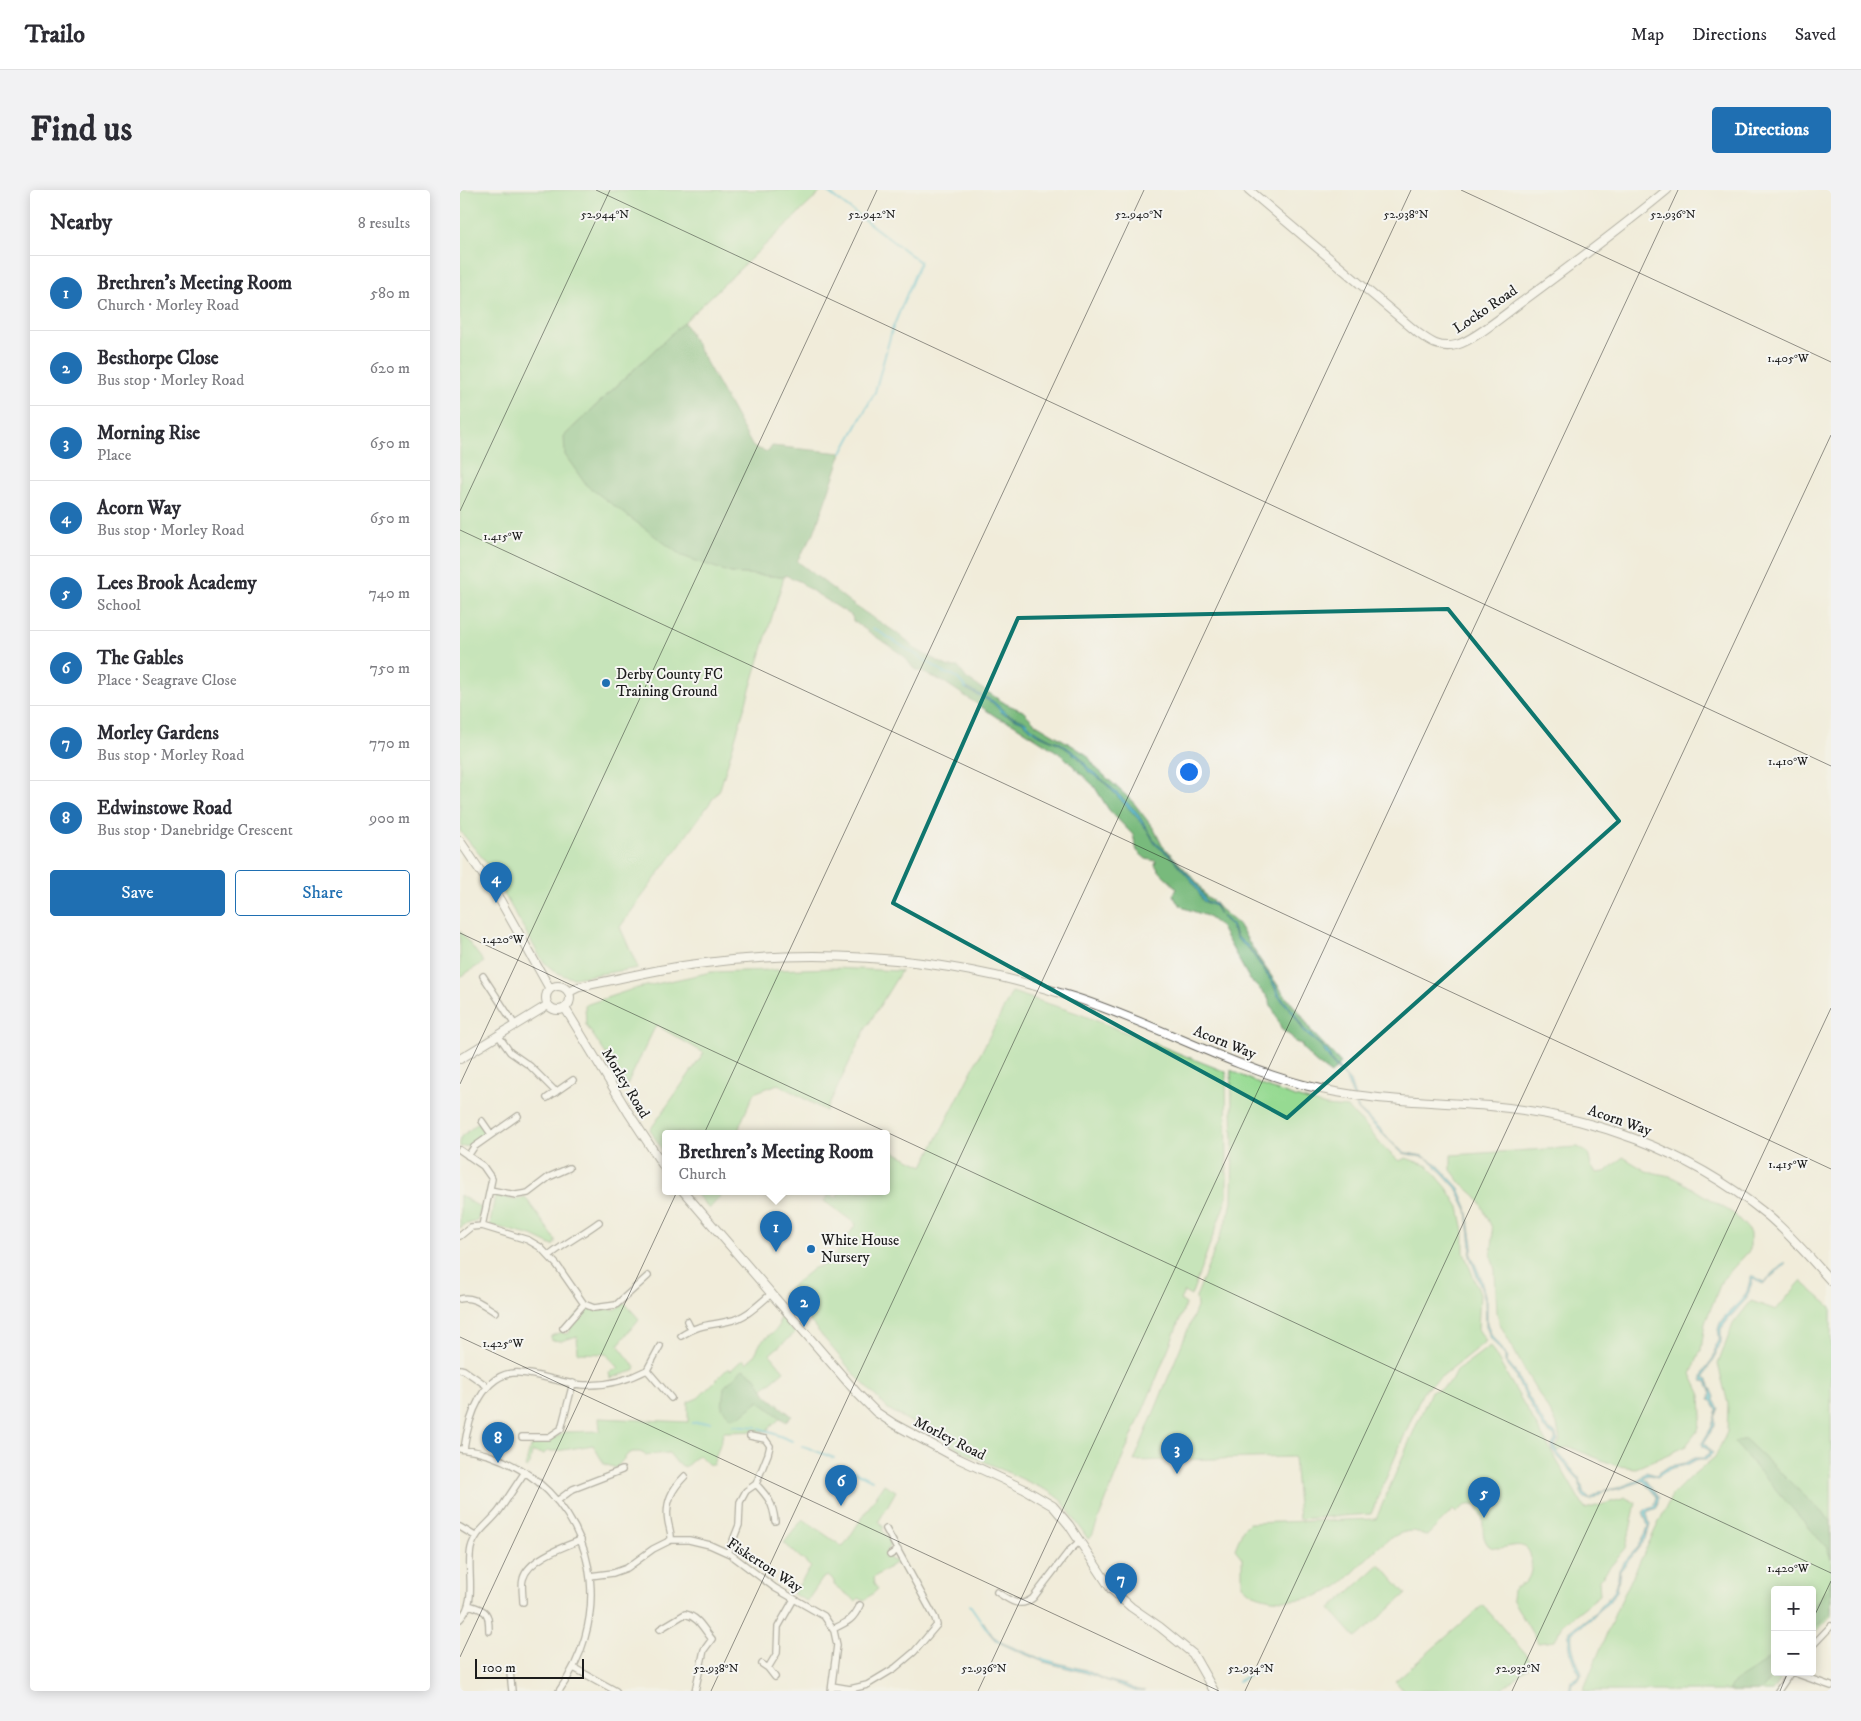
<!DOCTYPE html>
<meta charset="utf-8">
<style>
:root{--surface:#fff;--page:#f2f2f3;--text:#2b2b33;--muted:#7c7c81;--line:#e1e1e2;--accent:#1f6fb2}
body{margin:0;font-family:"IM FELL DW Pica",serif;background:var(--page);color:var(--text)}
.controls{position:absolute;right:15px;bottom:15px;display:grid;overflow:hidden;border-radius:5px;box-shadow:0 2px 12px #0003}
.controls button{width:45px;height:45px;display:grid;place-items:center;padding:0;border:0;border-bottom:1px solid var(--line);background:var(--surface);color:var(--text);font:25px sans-serif}
.scale{position:absolute;left:15px;bottom:12px;width:109px;box-sizing:border-box;padding-left:5px;border:2px solid #1c1c1c;border-top:0;font-size:14px;line-height:18px;white-space:nowrap;color:#1c1c1c;-webkit-text-stroke:4px #f6f6f2;paint-order:stroke}
.you{position:absolute;left:728px;top:581px;width:18px;height:18px;margin:-12px;border:4px solid #fff;border-radius:50%;background:#1a73e8;box-shadow:0 0 0 8px #1a73e833}
.badge{display:grid;place-items:center;width:32px;height:32px;border-radius:50%;background:var(--accent);color:#fff;font-size:16px;font-weight:700}
.pin{position:absolute;translate:-50% -41px;filter:drop-shadow(0 1px 2px #0008)}
.pin::after{content:'';position:absolute;top:26px;width:18px;height:15px;background:inherit;clip-path:polygon(0 0,100% 0,50% 100%)}
.popup{position:absolute;left:202px;top:940px;width:228px;height:65px;box-sizing:border-box;display:grid;place-content:center;border-radius:5px;background:var(--surface);filter:drop-shadow(0 1px 4px #0005);font-size:16px;white-space:nowrap;color:var(--muted)}
.popup b{font-size:19px;color:var(--text)}
.popup::after{content:'';position:absolute;left:50%;top:100%;margin-left:-10px;border:10px solid transparent;border-top-color:var(--surface)}
.list{margin:0;padding:0;list-style:none}
h2{display:flex;justify-content:space-between;align-items:center;height:65px;margin:0;padding:0 20px;font-size:21px}
h2 small{font-size:16px;font-weight:400;color:var(--muted)}
.list li{display:grid;grid-template-columns:32px 1fr auto;gap:15px;align-items:center;box-sizing:border-box;height:75px;padding:0 20px;border-top:1px solid var(--line)}
.list b{display:block;font-size:19px;white-space:nowrap}
.list p{margin:0;font-size:16px;white-space:nowrap;color:var(--muted)}
.list em{font-size:16px;font-style:normal;color:var(--muted)}
.actions{display:flex;gap:10px;padding:15px 20px}
.actions a{flex:1;padding:11px 0;border:1px solid var(--accent);border-radius:5px;text-align:center;font-size:18px;color:var(--accent)}
.actions .main{background:var(--accent);color:#fff}
.map{position:relative;flex:none;width:1371px;height:1501px;overflow:hidden;border-radius:5px}
header{display:flex;align-items:center;gap:30px;box-sizing:border-box;height:70px;padding:0 25px;background:var(--surface);border-bottom:1px solid var(--line)}
header strong{font-size:24px}
nav{display:flex;gap:28px;margin-inline-start:auto;font-size:18px}
.intro{display:flex;align-items:center;justify-content:space-between;box-sizing:border-box;height:120px;padding:0 30px}
h1{margin:0;font-size:35px}
.button{padding:12px 22px;border-radius:5px;background:var(--accent);color:#fff;font-size:18px;font-weight:700}
main{display:flex;gap:30px;padding:0 30px}
aside{flex:1;background:var(--surface);border-radius:5px;box-shadow:0 2px 12px #0003}
.map>svg:first-child{display:block}
</style>
<header>
<strong>Trailo</strong>
<nav><a>Map</a><a>Directions</a><a>Saved</a></nav>
</header>
<div class="intro"><h1>Find us</h1><a class="button">Directions</a></div>
<main>
<aside>
<h2>Nearby<small>8 results</small></h2>
<ul class="list">
<li><span class="badge">1</span><div><b>Brethren's Meeting Room</b><p>Church · Morley Road</p></div><em>580 m</em></li>
<li><span class="badge">2</span><div><b>Besthorpe Close</b><p>Bus stop · Morley Road</p></div><em>620 m</em></li>
<li><span class="badge">3</span><div><b>Morning Rise</b><p>Place</p></div><em>650 m</em></li>
<li><span class="badge">4</span><div><b>Acorn Way</b><p>Bus stop · Morley Road</p></div><em>650 m</em></li>
<li><span class="badge">5</span><div><b>Lees Brook Academy</b><p>School</p></div><em>740 m</em></li>
<li><span class="badge">6</span><div><b>The Gables</b><p>Place · Seagrave Close</p></div><em>750 m</em></li>
<li><span class="badge">7</span><div><b>Morley Gardens</b><p>Bus stop · Morley Road</p></div><em>770 m</em></li>
<li><span class="badge">8</span><div><b>Edwinstowe Road</b><p>Bus stop · Danebridge Crescent</p></div><em>900 m</em></li>
</ul>
<div class="actions"><a class="main">Save</a><a>Share</a></div>
</aside>
<div class="map">
<svg width="1371" height="1501" viewBox="0 0 1371 1501">
<rect width="100%" height="100%" fill="#f6f6f2"/>
<filter id="ink" filterUnits="userSpaceOnUse"><feTurbulence type="fractalNoise" baseFrequency=".02" numOctaves="2"/><feDisplacementMap in="SourceGraphic" scale="10" xChannelSelector="R" yChannelSelector="G"/><feConvolveMatrix kernelMatrix="1 2 1 2 8 2 1 2 1" color-interpolation-filters="sRGB"/></filter>
<filter id="wash" filterUnits="userSpaceOnUse"><feTurbulence type="fractalNoise" baseFrequency=".0096" numOctaves="4" result="noise"/><feDisplacementMap in="SourceGraphic" scale="20" xChannelSelector="R" yChannelSelector="G"/><feGaussianBlur stdDeviation="1.12" result="paint"/><feColorMatrix in="noise" values="0 0 0 0 0 0 0 0 0 0 0 0 0 0 0 0 0 1.4 0 .05"/><feComposite in="paint" operator="in"/></filter>
<g filter="url(#wash)">
<rect width="100%" height="100%" fill="#f1ecda"/>
<path fill="#96da92" stroke="#597b57" d="M0,0H358L361,2L104,246L271,383L324,387L260,599L160,737L178,778L114,788C100,786 92,780 82,770L25,671L0,641Z
M0,741L24,772L0,787Z
M373,778L441,781L405,840L366,921L318,894L294,903L280,935L278,943H206V966L190,940L244,863L196,835L167,895L126,835L125,815L173,799L251,782Z
M552,802L617,823L766,882L767,980L764,981L767,982V1006L765,1013L731,1106L724,1102L720,1110L726,1114L697,1187L661,1272L632,1346L628,1349L602,1311L590,1302L506,1263L428,1219L394,1184L349,1130L336,1120L322,1104L354,1078L370,1073L396,1034L364,1011L369,1004L376,1008L380,1001H426V958L463,976Z
M771,880L799,894L832,906L866,916L887,918L907,937L921,955L939,971L946,968L968,976L987,998L999,1017L1004,1041V1063L1020,1104L1018,1139L1026,1151L966,1199L962,1204L911,1324L839,1329L834,1267L674,1271L737,1117L736,1107L770,1021L772,1011L773,950Z
M19,932L24,938V943C18,951 10,957 0,957V948Z
M1118,957L1128,963L1131,976L1136,983L1145,982L1163,967L1186,981L1210,986L1222,992L1274,1024L1288,1039L1290,1044V1060L1262,1090L1245,1133L1241,1160L1231,1184L1241,1205L1242,1226L1238,1240L1225,1257L1176,1278L1157,1276L1109,1257L1098,1261L1095,1259L1100,1251L1097,1234L1065,1181L1040,1134L1037,1123L1035,1080L1031,1065L1033,1047L1032,1038L1021,1014L1016,1006L1001,993L991,980V965Z
M234,1001H265L249,1019Z
M0,1005L21,1018L17,1031L4,1035L0,1038Z
M35,1005L55,1010L65,1007L95,1049V1053L93,1056L72,1046L30,1035Z
M1341,1091L1371,1117V1426L1352,1446V1400H1315V1482H1325L1312,1501H1123L1156,1421L1212,1305L1229,1288L1255,1267L1267,1242L1268,1214L1258,1174L1273,1134L1291,1111L1316,1120Z
M164,1112L179,1129L158,1155L176,1178L174,1181L150,1188L149,1182L159,1178L146,1164L118,1163L117,1146L101,1151L91,1150V1146L101,1142L106,1144L110,1142V1133L124,1117L134,1120L157,1119Z
M320,1126L335,1143L310,1164L324,1181L298,1203L324,1225L306,1241L264,1242L253,1275L248,1274L239,1265L225,1277L217,1273L209,1263L186,1265L180,1262H173L168,1264L156,1278L144,1274L133,1255L97,1261H87L84,1264L72,1262L70,1274L67,1278L65,1277C67,1271 68,1262 71,1257C80,1246 96,1251 104,1242L140,1241L139,1228L228,1232V1212L238,1208L268,1178L271,1180L283,1169L286,1173L294,1166L301,1152L318,1138Z
M1030,1156L1125,1319L1166,1308L1176,1313L1166,1358L1139,1390L1140,1405L1102,1435L1095,1451L1078,1453L1052,1409L1053,1400C1056,1397 1059,1396 1063,1394C1071,1389 1072,1378 1071,1369C1068,1343 1042,1364 1029,1356C1018,1345 1028,1331 1018,1319V1317C1009,1312 1003,1316 996,1323L993,1320L967,1346C962,1344 957,1341 952,1341C924,1342 902,1377 882,1393C860,1411 820,1415 794,1404C790,1403 786,1398 782,1395V1368L775,1359L783,1339L789,1333L916,1329L971,1201L981,1199L991,1191L996,1181Z
M424,1294L436,1301L419,1331L424,1338L422,1340L430,1351V1356L426,1361L431,1370L438,1371L413,1388L414,1394L418,1399L404,1411L399,1408L396,1411L374,1395V1391L368,1386L363,1388L347,1411L333,1404L351,1377L324,1353L343,1329L383,1357Z
M920,1374L946,1404L896,1448L870,1419Z
M1023,1415L1073,1473L1040,1501H944L935,1491Z"/>
<path fill="#78ba7c" stroke="#4a6b4c" d="M224,132L293,257L308,262L312,256L382,263L354,343L337,371L395,416L440,445L455,459L489,477H498L507,489L546,514L563,521L576,534L613,556L627,565L636,578L673,612L694,639L702,655L737,692L747,708L753,711L760,719L778,734L798,767L826,807L840,823L852,842L881,873L871,884C859,875 847,867 841,854L835,852L832,847L822,840L807,806L790,790L760,736L747,726L724,718L717,712L713,705L717,699C710,690 701,685 695,675L696,671L686,669L677,661L673,645L649,620L634,596L602,565L552,533L538,528L484,492L453,478L444,466L393,431L392,426L346,397L341,392L325,385L324,387L271,383L222,366L126,295L105,265L104,246Z
M283,1179L296,1187L306,1205L332,1226L326,1232L299,1211L282,1225L271,1228L262,1218L264,1197Z
M1285,1249L1371,1331V1369L1367,1358L1274,1252Z
M1371,1386V1423L1352,1441V1418L1367,1399Z
M1315,1462V1482L1301,1501H1269L1274,1492L1296,1478Z"/>
<path fill="#4fb9cc" stroke="#366a74" d="M505,497L533,511L547,524L565,531L575,541L590,549L599,552L619,566L629,579L642,589L676,621L696,653L709,664L736,693L746,711L755,714L760,724L755,716L743,711L734,694L712,668L695,654L688,641L674,624L643,591L629,582L619,568L600,554L575,543L563,532L542,523L533,513L508,500L504,498Z
M762,726L772,735L776,746L788,756L815,794L820,806L834,822L843,838L868,862L872,872L890,891L899,920L918,936L929,950L943,962L963,966L977,974L999,998L1007,1017L1013,1055L1011,1065L1019,1083L1027,1112V1133L1032,1146L1037,1151L1048,1168L1047,1172L1058,1185V1188L1086,1237L1095,1243L1098,1251L1095,1254V1259L1120,1289L1124,1304L1130,1309L1140,1301L1157,1298L1179,1290L1186,1282L1196,1285L1209,1276L1225,1273L1235,1268H1243L1250,1263L1249,1260L1243,1257L1242,1253L1251,1238L1257,1220L1252,1212L1249,1210L1251,1201L1247,1192L1242,1191C1241,1181 1248,1176 1253,1168C1255,1164 1254,1159 1255,1155L1259,1151C1260,1147 1258,1142 1258,1139C1261,1124 1278,1117 1285,1105C1289,1099 1288,1092 1292,1086L1304,1092L1324,1073L1326,1074L1303,1094L1293,1089L1287,1108L1272,1125L1268,1127V1130L1261,1139V1153L1257,1158L1255,1168L1249,1176L1244,1188L1248,1190L1255,1207L1254,1210L1259,1218L1255,1228V1235L1244,1253L1253,1263L1246,1270H1236L1227,1275L1212,1278L1197,1287L1189,1285L1184,1287L1199,1307L1197,1318L1187,1322L1190,1335L1186,1349L1160,1381L1157,1401L1148,1413L1139,1420L1131,1429L1112,1443C1110,1457 1117,1471 1122,1484L1118,1490L1112,1493L1111,1501H1109L1111,1490L1117,1488L1120,1484C1112,1474 1108,1456 1109,1442L1133,1424L1153,1403L1157,1394L1159,1380L1163,1373L1178,1357L1186,1342L1188,1336L1183,1322L1187,1318L1194,1316L1197,1307L1183,1291L1159,1299L1144,1301L1131,1310C1118,1308 1122,1299 1119,1290L1092,1260V1255L1095,1250V1247L1083,1238L1056,1189V1186L1045,1172V1166L1030,1147L1026,1136L1025,1110L1010,1066L1011,1056L1007,1020L996,998L974,974L966,968L942,963L898,920L886,889L871,872L861,856L845,843L833,823L818,806L813,794L790,760L777,749L770,735L763,729Z
M523,1431L533,1446L543,1453L582,1469L626,1480L643,1489L666,1495L677,1500L685,1501H675L626,1483L584,1472L557,1461L536,1451L529,1443Z"/>
<g fill="none" stroke-linecap="round" stroke-linejoin="round">
<path stroke="#4fb9cc" stroke-width="2" d="M365,0L460,72L432,140L415,202L382,263
M413,438L479,479L483,483L493,485L498,489L506,498
M232,1233L250,1232
M274,1235L297,1237
M300,1238L332,1251
M343,1256L374,1268
M388,1278L412,1290
M510,1415L528,1441
M583,1469L593,1472
M778,1491L797,1481H801"/>
</g>
</g>
<g filter="url(#ink)">
<g fill="none" stroke-linecap="round" stroke-linejoin="round">
<g stroke="#67655e" stroke-width="8">
<path id="minor" d="M23,786L55,835
M38,845L50,862L70,876L96,902
M87,908L113,890
M22,931L31,944
M0,960L23,976L32,989L22,1036
M8,966L14,957L58,926
M30,1000L56,1005L68,1003L89,987L109,978
M0,1046L11,1037L22,1036L68,1050L80,1057L97,1075L124,1114L134,1118L156,1115L188,1086
M89,1066C105,1053 123,1044 139,1032
M0,1109C12,1105 25,1116 35,1122
M227,1131L231,1139
M103,1138L124,1114
M221,1146C242,1133 248,1136 269,1131C286,1128 299,1114 312,1103
M0,1179L4,1180L27,1196
M187,1180L200,1156
M62,1247H89L101,1239L113,1193
M0,1259C28,1262 55,1274 77,1291C142,1345 147,1434 99,1501
M4,1259C8,1230 22,1180 60,1183C81,1184 102,1194 124,1195C147,1196 166,1191 187,1180L211,1208
M296,1294C308,1307 313,1313 315,1331
M97,1311L113,1299L162,1280
M0,1337L15,1346
M211,1350C212,1344 209,1338 208,1331C205,1312 212,1299 225,1286
M268,1363L279,1335L280,1312L286,1301L296,1294L308,1264L310,1256L305,1249L290,1246
M430,1365L438,1360
M130,1386L153,1383L167,1378L193,1359L211,1350H229L250,1355L270,1364L315,1398L364,1426L374,1441L377,1455L371,1501
M537,1402C549,1410 560,1419 573,1408L609,1361L620,1351
M63,1412C63,1405 61,1396 63,1389C68,1369 103,1357 121,1350
M9,1415C27,1421 29,1422 29,1441
M0,1429C18,1412 6,1380 11,1358C15,1342 29,1334 39,1321C48,1308 56,1295 65,1282
M200,1439L225,1424C239,1427 243,1439 252,1449L244,1460L235,1501
M373,1439C388,1432 393,1430 400,1415
M1352,1456L1371,1436
M302,1474L308,1478L315,1487
M114,1478L156,1501
M308,1478L317,1463L318,1437L334,1409
M50,1482L52,1501
M1332,1482L1371,1496
M372,1496L390,1499L407,1495L435,1478L454,1462L477,1435L475,1428L426,1339
M1318,1501L1331,1482"/>
</g>
<g stroke="#67655e" stroke-width="10">
<path id="tertiary" d="M789,0L958,143C970,152 980,159 996,155C1013,151 1044,125 1059,114C1109,77 1159,40 1207,0
M0,651L40,710L90,799
M86 808a12 12 0 1 1 24 0a12 12 0 1 1-24 0Z
M109,802L119,797C158,789 197,779 237,774C363,757 491,768 613,807C692,832 764,874 844,895C905,911 968,911 1030,916C1131,925 1227,960 1306,1024C1330,1044 1350,1068 1371,1091
M105,818L168,922L206,980
M0,869L88,815
M223,1001L397,1203L416,1222L434,1234L495,1267L564,1299L593,1316L609,1335L651,1399L671,1417L700,1437L733,1464L754,1501"/>
</g>
<use href="#minor" stroke="#fff" stroke-width="5.5"/>
<use href="#tertiary" stroke="#fff" stroke-width="8"/>
</g>
</g>
<path d="M0 0H1371V1501H0ZM988,419L1159,631L827,928L433,713L558,428Z" fill="#f1ecda" fill-opacity=".55" fill-rule="evenodd"/>
<path fill="none" stroke="#0f766e" stroke-width="4" stroke-linejoin="round" d="M988,419L1159,631L827,928L433,713L558,428Z"/>
<path fill="none" stroke="#1c1c1c" stroke-width="1" stroke-opacity="0.45" d="M136,0L1371,576M1001,0L1371,172M0,321L150,0M0,340L1371,979M0,743L1371,1383M0,894L417,0M0,1147L759,1501M1352,1431L1371,1391M0,1467L684,0M251,1501L951,0M518,1501L1218,0M785,1501L1371,245M1052,1501L1371,818M1320,1501L1328,1482"/>
<g fill="#1f6fb2" stroke="#f6f6f2" stroke-width="2">
<circle cx="146" cy="493" r="5"/>
<circle cx="351" cy="1059" r="5"/>
</g>
<g text-anchor="middle" stroke-width="4" stroke-linejoin="round" paint-order="stroke">
<g font-size="15" fill="#1c1c1c" stroke="#f6f6f2">
<text transform="translate(1025 119) rotate(-34)" y="5">Locko Road</text>
<text transform="translate(765 852) rotate(22)" y="5">Acorn Way</text>
<text transform="translate(166 893) rotate(59)" y="5">Morley Road</text>
<text transform="translate(1160 930) rotate(19)" y="5">Acorn Way</text>
<text transform="translate(490 1248) rotate(27)" y="5">Morley Road</text>
<text transform="translate(305 1375) rotate(33)" y="5">Fiskerton Way</text>
</g>
<g font-size="15" fill="#1c1c1c" stroke="#f6f6f2" text-anchor="start">
<text x="156" y="489">Derby County FC<tspan x="156" dy="17">Training Ground</tspan></text>
<text x="361" y="1055">White House<tspan x="361" dy="17">Nursery</tspan></text>
</g>
</g>
<g font-size="12" text-anchor="middle" fill="#1c1c1c" stroke="#f6f6f2" stroke-width="4" stroke-linejoin="round" paint-order="stroke">
<text x="145" y="28">52.944°N</text>
<text x="412" y="28">52.942°N</text>
<text x="679" y="28">52.940°N</text>
<text x="946" y="28">52.938°N</text>
<text x="1213" y="28">52.936°N</text>
<text x="1328" y="172">1.405°W</text>
<text x="43" y="350">1.415°W</text>
<text x="1328" y="575">1.410°W</text>
<text x="43" y="753">1.420°W</text>
<text x="1328" y="978">1.415°W</text>
<text x="43" y="1157">1.425°W</text>
<text x="1328" y="1382">1.420°W</text>
<text x="256" y="1482">52.938°N</text>
<text x="524" y="1482">52.936°N</text>
<text x="791" y="1482">52.934°N</text>
<text x="1058" y="1482">52.932°N</text>
</g>
</svg>
<div class="controls">
<button>+</button>
<button>−</button>
</div>
<div class="scale">100 m</div>
<div class="you"></div>
<div class="pin badge" style="left:316px;top:1062px">1</div>
<div class="popup"><b>Brethren's Meeting Room</b>Church</div>
<div class="pin badge" style="left:344px;top:1137px">2</div>
<div class="pin badge" style="left:717px;top:1284px">3</div>
<div class="pin badge" style="left:36px;top:713px">4</div>
<div class="pin badge" style="left:1024px;top:1328px">5</div>
<div class="pin badge" style="left:381px;top:1316px">6</div>
<div class="pin badge" style="left:661px;top:1414px">7</div>
<div class="pin badge" style="left:38px;top:1273px">8</div>
</div>
</main>
